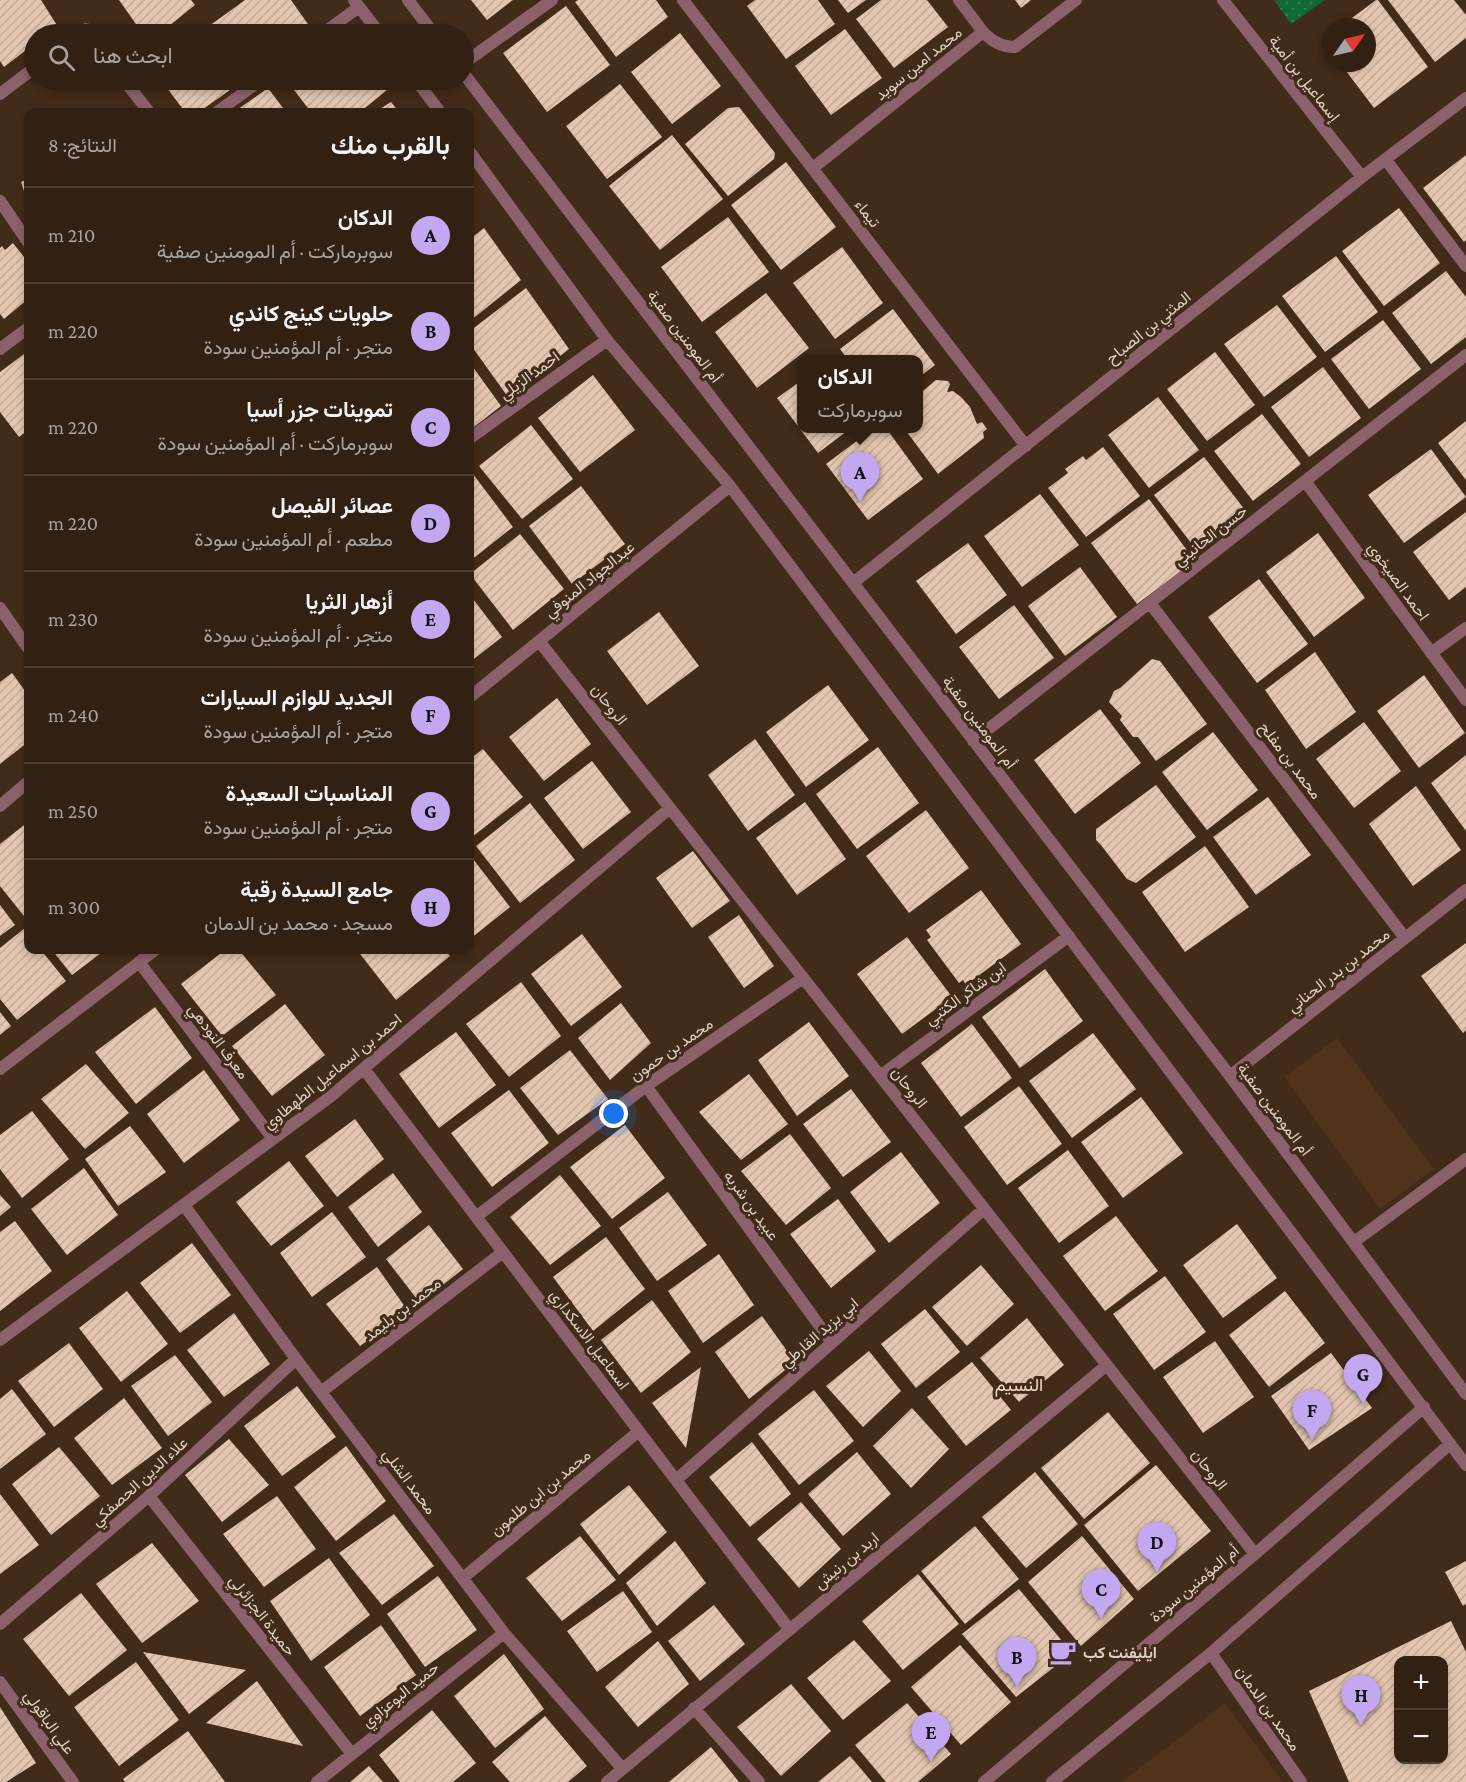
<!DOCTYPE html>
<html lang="ar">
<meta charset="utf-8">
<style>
:root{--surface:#322013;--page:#3d2d21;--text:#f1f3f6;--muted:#a8a3a0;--line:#4d3e33;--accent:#c4a7f1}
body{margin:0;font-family:"Crimson Pro",Vazirmatn,serif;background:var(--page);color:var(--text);direction:rtl}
.controls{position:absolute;right:18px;bottom:18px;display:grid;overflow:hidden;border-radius:12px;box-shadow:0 3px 9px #0003}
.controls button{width:54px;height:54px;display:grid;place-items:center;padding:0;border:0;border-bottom:2px solid var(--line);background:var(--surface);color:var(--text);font:30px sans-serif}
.compass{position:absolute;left:1322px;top:18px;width:54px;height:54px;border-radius:50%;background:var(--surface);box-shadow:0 3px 9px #0003;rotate:56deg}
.you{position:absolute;left:614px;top:1114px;width:21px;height:21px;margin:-15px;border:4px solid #fff;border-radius:50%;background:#1a73e8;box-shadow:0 0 0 9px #1a73e833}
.badge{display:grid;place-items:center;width:39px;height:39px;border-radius:50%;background:var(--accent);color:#111;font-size:20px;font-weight:700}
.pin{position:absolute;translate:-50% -50px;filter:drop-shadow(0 2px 3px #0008)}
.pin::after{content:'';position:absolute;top:32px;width:21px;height:18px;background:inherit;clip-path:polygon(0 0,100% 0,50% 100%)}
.popup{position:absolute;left:797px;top:355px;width:126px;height:78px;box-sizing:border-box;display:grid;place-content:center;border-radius:12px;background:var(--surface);filter:drop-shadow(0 2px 4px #0005);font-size:20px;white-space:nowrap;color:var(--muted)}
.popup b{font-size:22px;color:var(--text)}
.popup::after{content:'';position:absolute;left:50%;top:100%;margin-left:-12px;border:12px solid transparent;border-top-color:var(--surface)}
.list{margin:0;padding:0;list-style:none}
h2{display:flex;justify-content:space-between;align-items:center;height:78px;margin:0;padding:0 24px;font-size:26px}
h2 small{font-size:20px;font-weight:400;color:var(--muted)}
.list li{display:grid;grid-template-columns:39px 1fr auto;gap:18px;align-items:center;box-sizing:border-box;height:96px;padding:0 24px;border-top:2px solid var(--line)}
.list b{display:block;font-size:22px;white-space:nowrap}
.list p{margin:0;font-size:20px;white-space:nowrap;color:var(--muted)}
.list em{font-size:20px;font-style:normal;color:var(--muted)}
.icon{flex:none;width:33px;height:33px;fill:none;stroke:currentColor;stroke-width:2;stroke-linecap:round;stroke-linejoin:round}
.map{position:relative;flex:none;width:1466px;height:1782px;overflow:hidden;direction:ltr}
.search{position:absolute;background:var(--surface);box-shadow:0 3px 9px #0003;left:24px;top:24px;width:450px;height:66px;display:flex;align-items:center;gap:15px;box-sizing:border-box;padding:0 21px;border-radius:33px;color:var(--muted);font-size:22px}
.panel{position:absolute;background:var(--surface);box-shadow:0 3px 9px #0003;left:24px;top:108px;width:450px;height:846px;border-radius:12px;direction:rtl}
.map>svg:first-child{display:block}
</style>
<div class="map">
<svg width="1466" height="1782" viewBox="0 0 1466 1782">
<defs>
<pattern id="park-dots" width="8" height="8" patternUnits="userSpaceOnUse" patternTransform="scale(1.5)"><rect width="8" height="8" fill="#116932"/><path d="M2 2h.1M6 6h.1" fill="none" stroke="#337d4e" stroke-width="1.8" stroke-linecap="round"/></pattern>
<pattern id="building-hatch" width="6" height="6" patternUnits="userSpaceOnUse" patternTransform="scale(1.5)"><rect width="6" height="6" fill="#e3c6b0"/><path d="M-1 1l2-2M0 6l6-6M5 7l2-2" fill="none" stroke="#c3ab99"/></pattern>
</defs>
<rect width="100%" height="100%" fill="#422b19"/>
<path fill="#4f331b" d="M1337,1038L1434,1169L1380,1209L1284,1077Z
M1225,1703L1283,1782H1121Z"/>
<path fill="url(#park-dots)" d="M1274,0H1325L1291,24Z"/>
<path fill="url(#building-hatch)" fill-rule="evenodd" d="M0,0H41L58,27L48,34H34V44L4,67L0,61Z
M119,0H191L195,5L159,34H143Z
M245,0H291L312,30L306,34H198Z
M471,0H513L487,20Z
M578,0H656L668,17L616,57L575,2Z
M755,0H818L835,24L786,59L747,6Z
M838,0H866L848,13Z
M881,0H927L948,27L894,68L856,19Z
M1015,0H1031L1021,8Z
M1376,0H1378L1428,67L1374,108L1340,63H1367V27H1340Z
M1388,0H1454L1466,15V38L1435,62Z
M566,6L610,65L547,112L503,53Z
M845,29L882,78L831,115L795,66Z
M680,33L721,86L672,124L631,72Z
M1331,34V51L1323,40Z
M161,80H244L199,112H185Z
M290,80H379L387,90L360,112H311L287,81Z
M620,84L662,137L607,179L566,126Z
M268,88L286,112H234Z
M391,102L399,112H375Z
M739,107L775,153L774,159L728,196L685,144L728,108Z
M672,135L723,199L660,250L609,186Z
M1466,155V240L1464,242L1423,188Z
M786,162L836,227L781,270L731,205Z
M28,179V193L25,194L21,182Z
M1399,208L1440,263L1384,306L1342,251Z
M728,217L769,272L702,322L661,267Z
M484,228L521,280L470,321V239Z
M13,243L28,262V299L4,319L0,314V248L2,246L5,250Z
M842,247L883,303L835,339L793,283Z
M1336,256L1378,312L1325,352L1282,296Z
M1446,271L1466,297V337L1431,364L1392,313Z
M526,288L569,349L508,397L470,344V331Z
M766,293L809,348L757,388L715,332Z
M1277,305L1317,357L1264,397L1224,344Z
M893,309L935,365L918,378V360H848L840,349Z
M1383,320L1421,369L1369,409L1331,359Z
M28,351V430L19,437L0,412V372Z
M1215,352L1255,405L1207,441L1167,389Z
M470,363L501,406L470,430Z
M1323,367L1361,418L1309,457L1271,407Z
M593,375L635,430L580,472L538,418Z
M802,380V428H851L818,453L777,398Z
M936,380L948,381L950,384L947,392L953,391L961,397L970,407L977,424L982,422L987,429L983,432L984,438L938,474L904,428H918V395Z
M1158,397L1199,450L1149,488L1108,435Z
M1262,414L1301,464L1253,501L1214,451Z
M1466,421V480L1438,443Z
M531,425L573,479L522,519L479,466Z
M874,428H886L923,479L868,520L826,464Z
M1103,447L1140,496L1086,537L1048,488L1068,473L1065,469L1083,456L1086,460Z
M1431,449L1466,497L1404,543L1368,495Z
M1204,457L1245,510L1195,548L1154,495Z
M473,474L513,527L470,561V476Z
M581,486L625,544L572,584L529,526Z
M1040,494L1079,545L1022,587L984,536Z
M1149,499L1195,561L1137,604L1091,543Z
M1466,512V587L1449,600L1413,552Z
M1318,533L1365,598L1314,637L1266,572Z
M520,534L564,589L513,630L470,574Z
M968,543L1007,595L956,634L916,581Z
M1080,567L1117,617L1065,656L1028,606Z
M1259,579L1308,644L1257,683L1208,617Z
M470,595L502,637L470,662Z
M1014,605L1054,658L999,699L959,647Z
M659,612L699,666L647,705L607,651Z
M1315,652L1356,712L1306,749L1265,690Z
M1152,659L1160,661L1207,724L1156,761L1138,737H1133L1120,720L1122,716L1109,702L1114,691L1120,688Z
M12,673L28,695V742L0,764V682Z
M1424,675L1465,733L1419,768L1377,711Z
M828,685L869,740L806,787L766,732Z
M557,698L591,744L544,781L509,737Z
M1100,709L1141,763L1075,814L1034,760Z
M1364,722L1401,771L1354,808L1316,759Z
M1213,732L1258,790L1207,830L1162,772Z
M755,739L795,795L748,831L708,775Z
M878,747L919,803L857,849L816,794Z
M483,749L523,797L472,837L470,834V759Z
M1466,755V831L1431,783Z
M592,761L631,812L583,849L544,798Z
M1156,785L1196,837L1136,883L1127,879L1101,845L1096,840V829Z
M1416,786L1461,850L1413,886L1369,824Z
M1268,797L1311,855L1256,895L1213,837Z
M805,802L846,859L797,895L756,838Z
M530,803L575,860L520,903L476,846Z
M926,810L969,868L909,913L866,856Z
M28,822V913L24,916L0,886V844Z
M1205,846L1249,907L1185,952L1142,892Z
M693,851L730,901L692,928L656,878Z
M470,855L510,907L470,939Z
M981,890L1021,944L966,985L963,980L959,983L927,940L931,937L926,930Z
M0,905L15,925L0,936Z
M739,915L774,966L744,988L708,937Z
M25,928L28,933V950H41L66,981L17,1020L0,999V948Z
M582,934L622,987L571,1026L531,974Z
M907,937L952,997L902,1034L857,974Z
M1466,943V1030L1463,1033L1421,976Z
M52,950H105L72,975Z
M225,950H239L276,995L222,1036L181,984Z
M357,950H445L450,956L396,1000Z
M1045,969L1083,1021L1020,1068L982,1017Z
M521,982L561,1036L509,1077L466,1024Z
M621,1003L651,1043L610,1080L578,1038Z
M285,1004L325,1055L272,1096L232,1046Z
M155,1007L192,1058L136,1104L95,1052Z
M0,1012L11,1026L0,1035Z
M809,1022L849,1076L797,1116L758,1060Z
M972,1024L1012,1078L961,1117L921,1063Z
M456,1032L496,1085L439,1128L399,1074Z
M1093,1033L1136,1089L1072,1138L1029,1081Z
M570,1050L608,1099L558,1135L520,1088Z
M86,1064L129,1113L85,1149L41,1099Z
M204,1070L240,1120L184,1163L147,1114Z
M749,1074L788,1124L741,1160L699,1112Z
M1019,1086L1062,1144L1007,1185L964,1127Z
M851,1089L891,1142L843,1177L803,1124Z
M509,1090L549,1143L492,1187L451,1133Z
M1141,1097L1183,1153L1123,1198L1081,1142Z
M32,1111L69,1159L22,1198L0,1169V1135Z
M355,1119L384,1159L337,1197L305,1156Z
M625,1125L665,1178L612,1219L570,1167Z
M130,1126L166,1172L118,1206L85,1159Z
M790,1134L831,1188L786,1225L741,1171Z
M1068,1150L1109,1206L1059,1243L1018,1188Z
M901,1152L940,1203L889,1243L850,1192Z
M289,1161L324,1206L271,1246L236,1202Z
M84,1168L118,1215L67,1255L31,1209Z
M393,1173L422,1212L378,1247L348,1207Z
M560,1175L601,1226L550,1265L510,1217Z
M668,1192L707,1245L657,1281L619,1228Z
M0,1195L11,1207L0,1216Z
M838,1199L876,1251L831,1288L790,1234Z
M332,1212L366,1257L312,1297L280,1253Z
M1116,1216L1158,1271L1105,1311L1063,1256Z
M15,1221L52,1271L0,1311V1232Z
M1237,1224L1277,1278L1223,1318L1183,1265Z
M429,1225L463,1269L420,1303L386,1259Z
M606,1237L645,1289L593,1331L553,1277Z
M192,1243L231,1295L180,1333L140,1283Z
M719,1254L754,1305L703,1343L668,1291Z
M981,1265L1014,1304L967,1346L932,1307Z
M377,1267L408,1311L360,1346L326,1304Z
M1165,1276L1206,1332L1154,1370L1113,1314Z
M127,1291L168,1344L121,1382L79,1328Z
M1285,1291L1325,1343L1269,1387L1229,1335Z
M652,1300L691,1352L641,1393L601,1340Z
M925,1309L960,1352L916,1388L881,1344Z
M234,1313L270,1364L224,1397L187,1350Z
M762,1316L795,1362L749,1399L715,1352Z
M1027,1318L1064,1365L1019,1402L980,1358Z
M1215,1341L1254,1397L1203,1433L1163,1377Z
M69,1343L103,1389L54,1427L18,1381Z
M869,1351L901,1391L863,1427L826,1386Z
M1331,1353L1372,1408L1309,1450L1271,1396Z
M175,1355L212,1402L168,1436L131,1386Z
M972,1362L1011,1410L966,1446L927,1397Z
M701,1367L686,1448L652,1403Z
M297,1386L336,1437L282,1476L244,1426Z
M12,1389L46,1434L0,1469V1399Z
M814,1390L854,1441L799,1485L758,1434Z
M124,1398L162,1448L112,1485L74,1438Z
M912,1408L949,1449L911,1488L873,1446Z
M1108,1412L1150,1463L1084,1519L1041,1468Z
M229,1439L269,1485L222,1522L185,1475Z
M752,1442L791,1494L750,1527L709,1477Z
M346,1446L386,1501L336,1541L294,1487Z
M59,1447L100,1496L51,1535L12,1484Z
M857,1452L891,1494L843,1536L808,1494Z
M1156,1465L1211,1531L1138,1591L1084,1525Z
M1035,1472L1078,1524L1026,1568L982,1517Z
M629,1485L667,1532L619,1575L580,1524Z
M0,1494L39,1545L0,1574Z
M277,1496L316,1549L264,1587L223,1534Z
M801,1502L841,1549L799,1588L757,1539Z
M394,1514L434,1566L382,1605L339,1553Z
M975,1526L1019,1579L965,1624L921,1571Z
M580,1536L616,1580L562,1621L526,1578Z
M1082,1536L1134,1599L1081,1646L1028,1582Z
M675,1541L706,1583L657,1626L626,1583Z
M152,1543L199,1601L142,1643L96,1584Z
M329,1558L370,1615L311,1661L270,1601Z
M1466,1561V1604L1463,1606L1445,1572Z
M918,1574L959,1624L903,1670L862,1621Z
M438,1576L477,1630L425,1667L387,1614Z
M1019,1589L1072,1653L1016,1697L962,1634Z
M623,1591L652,1632L597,1672L567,1631Z
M81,1593L127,1650L69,1696L23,1639Z
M714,1605L745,1644L700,1681L668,1641Z
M1451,1621L1466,1652V1782H1349L1309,1691ZM1398,1660H1444V1760H1398Z
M381,1625L416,1675L360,1716L324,1667Z
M854,1640L891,1681L843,1720L807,1678Z
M658,1641L689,1684L638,1727L605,1687Z
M960,1645L1011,1702L961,1745L911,1687Z
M143,1652L246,1670L189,1714Z
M504,1654L544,1709L495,1748L454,1696Z
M136,1662L179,1720L119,1766L74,1707Z
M257,1681L303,1746L206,1723Z
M791,1684L831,1731L781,1776L737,1727Z
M907,1703L951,1754L918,1782H886L855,1745Z
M0,1707L36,1763L6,1782H0Z
M432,1710L476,1763L453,1782H400L379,1755Z
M545,1716L587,1766L568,1782H510L492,1762Z
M188,1731L225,1782H125L123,1779Z
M711,1747L739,1782H669Z
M850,1756L872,1782H818Z
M369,1766L383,1782H350Z"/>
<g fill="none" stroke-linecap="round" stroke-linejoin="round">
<path stroke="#8b626b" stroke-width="12" d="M354,0L380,34
M408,0L434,34
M683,0L1026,446
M959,0L983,32
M1223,0L1362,177
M79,34L86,29L90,34
M322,34L359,7
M464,63L552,0
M464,74L1230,1076L1466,1394
M124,80L149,112
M416,80L440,112
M0,94L34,68
M217,112L261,80
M470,152L607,340L730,486L1466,1465
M1386,160L1466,266
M813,168L983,32C992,41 1001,47 1015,47L1076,0
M0,201L28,242
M0,349L28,328
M470,438L607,340
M1305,481L1466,700
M853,583L1362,177L1466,98
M1150,603L1405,938
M0,608L28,648
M539,641L1255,1554
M1431,653L1466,628
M470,697L730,486
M973,741L1466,355
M0,806L28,782
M139,962L273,1139
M0,1069L155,950
M364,1069L789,1629
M880,1076L1069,936
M1230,1076L1466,890
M646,1086L832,1343
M184,1205L296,1359L504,1633L622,1768
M476,1217L646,1086L803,978
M1354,1242L1466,1159
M0,1340L330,1097L670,808
M321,1392L503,1252
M676,1480L984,1209
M149,1496L352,1754
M463,1578L639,1431
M0,1624L149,1496L296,1359
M1211,1653L1301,1782
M0,1682L73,1782
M694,1708L759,1782
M317,1782L504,1633
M607,1782L1107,1365
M984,1782L1255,1554L1424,1407
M1052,1782L1211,1653L1450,1444"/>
</g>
<defs>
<g id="cafe-bare" transform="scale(2.07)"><path d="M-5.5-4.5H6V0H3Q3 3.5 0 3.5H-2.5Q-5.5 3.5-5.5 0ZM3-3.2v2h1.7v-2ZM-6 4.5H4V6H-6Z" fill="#c4a7f1" stroke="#422b19" stroke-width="2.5" paint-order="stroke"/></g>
</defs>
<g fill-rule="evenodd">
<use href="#cafe-bare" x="1063" y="1652"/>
</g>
<g text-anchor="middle" stroke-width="6" stroke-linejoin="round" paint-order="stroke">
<g font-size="16" fill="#ddcfc4" stroke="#422b19">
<text transform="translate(918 63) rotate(-39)" y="6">محمد امين سويد</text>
<text transform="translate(1305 78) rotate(52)" y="6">إسماعيل بن أمية</text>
<text transform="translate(868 213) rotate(52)" y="6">تيماء</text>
<text transform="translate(1148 327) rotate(-39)" y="6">المثني بن الصباح</text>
<text transform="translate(685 336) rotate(53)" y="6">أم المومنين صفية</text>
<text transform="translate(529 375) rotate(-36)" y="6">احمد الزيلي</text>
<text transform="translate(1210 535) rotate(-38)" y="6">حسن الحانيني</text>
<text transform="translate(589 579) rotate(-39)" y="6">عبدالجواد المنوفي</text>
<text transform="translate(1399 581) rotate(54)" y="6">احمد الصيخوي</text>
<text transform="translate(610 704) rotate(52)" y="6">الروحان</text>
<text transform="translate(980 722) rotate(53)" y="6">أم المومنين صفية</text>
<text transform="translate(1291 760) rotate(53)" y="6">محمد بن مفلح</text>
<text transform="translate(1338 970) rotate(-38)" y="6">محمد بن بدر الحناني</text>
<text transform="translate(965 993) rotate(-36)" y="6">ابن شاكر الكتبي</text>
<text transform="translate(219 1041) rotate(53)" y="6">معرف النودهي</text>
<text transform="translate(671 1049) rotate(-35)" y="6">محمد بن حمون</text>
<text transform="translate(332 1071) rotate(-39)" y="6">احمد بن اسماعيل الطهطاوي</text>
<text transform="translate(910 1087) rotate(52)" y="6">الروحان</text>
<text transform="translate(1275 1109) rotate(53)" y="6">أم المومنين صفية</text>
<text transform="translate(752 1205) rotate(54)" y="6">عبيد بن شربه</text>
<text transform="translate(402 1309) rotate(-38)" y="6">محمد بن بليمد</text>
<text transform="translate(819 1332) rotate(-41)" y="6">ابي يزيد القارطي</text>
<text transform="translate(590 1339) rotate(53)" y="6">اسماعيل الاسكداري</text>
<text transform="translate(1210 1469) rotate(52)" y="6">الروحان</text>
<text transform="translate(139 1481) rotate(-42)" y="6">علاء الدين الحصفكي</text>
<text transform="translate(410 1481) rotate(53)" y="6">محمد الشلي</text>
<text transform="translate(540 1492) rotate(-40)" y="6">محمد بن ابن طلمون</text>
<text transform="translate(846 1560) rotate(-40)" y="6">اربد بن رنيش</text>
<text transform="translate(1194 1583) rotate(-40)" y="6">أم المؤمنين سودة</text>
<text transform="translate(263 1615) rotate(52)" y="6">حميدة الجزائرلي</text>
<text transform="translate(400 1694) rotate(-39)" y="6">حميد البوعزاوي</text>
<text transform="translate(1269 1708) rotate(55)" y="6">محمد بن الدمان</text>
<text transform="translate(50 1722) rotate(54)" y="6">علي الباقولي</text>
</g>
<g font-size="16" font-weight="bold" fill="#ddcfc4" stroke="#422b19" text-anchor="start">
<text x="1083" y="1658">ايليفنت كب</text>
</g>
<g font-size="18" fill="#f7d9c3" stroke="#422b19">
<text x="1019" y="1391">النسيم</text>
</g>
</g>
</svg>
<div class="controls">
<button>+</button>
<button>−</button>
</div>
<svg class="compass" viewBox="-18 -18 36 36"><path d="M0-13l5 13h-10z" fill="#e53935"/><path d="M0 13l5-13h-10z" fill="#a8a3a0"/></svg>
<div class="you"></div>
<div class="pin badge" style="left:860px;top:502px">A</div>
<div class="popup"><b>الدكان</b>سوبرماركت</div>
<div class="pin badge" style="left:1017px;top:1687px">B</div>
<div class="pin badge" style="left:1101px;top:1619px">C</div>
<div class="pin badge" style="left:1157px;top:1572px">D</div>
<div class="pin badge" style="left:931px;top:1762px">E</div>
<div class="pin badge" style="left:1312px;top:1440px">F</div>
<div class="pin badge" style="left:1363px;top:1404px">G</div>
<div class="pin badge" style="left:1361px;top:1725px">H</div>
<div class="search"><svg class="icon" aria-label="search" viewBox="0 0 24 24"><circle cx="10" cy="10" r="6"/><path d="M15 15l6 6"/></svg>ابحث هنا</div>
<section class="panel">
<h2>بالقرب منك<small>النتائج: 8</small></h2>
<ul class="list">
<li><span class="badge">A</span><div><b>الدكان</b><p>سوبرماركت · أم المومنين صفية</p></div><em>210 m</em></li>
<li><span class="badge">B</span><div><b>حلويات كينج كاندي</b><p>متجر · أم المؤمنين سودة</p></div><em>220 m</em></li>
<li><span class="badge">C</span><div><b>تموينات جزر أسيا</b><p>سوبرماركت · أم المؤمنين سودة</p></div><em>220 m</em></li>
<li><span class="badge">D</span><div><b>عصائر الفيصل</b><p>مطعم · أم المؤمنين سودة</p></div><em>220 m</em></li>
<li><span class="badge">E</span><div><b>أزهار الثريا</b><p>متجر · أم المؤمنين سودة</p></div><em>230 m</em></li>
<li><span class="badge">F</span><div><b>الجديد للوازم السيارات</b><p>متجر · أم المؤمنين سودة</p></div><em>240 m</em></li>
<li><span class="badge">G</span><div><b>المناسبات السعيدة</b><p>متجر · أم المؤمنين سودة</p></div><em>250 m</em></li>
<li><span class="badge">H</span><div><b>جامع السيدة رقية</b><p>مسجد · محمد بن الدمان</p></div><em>300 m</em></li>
</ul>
</section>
</div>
